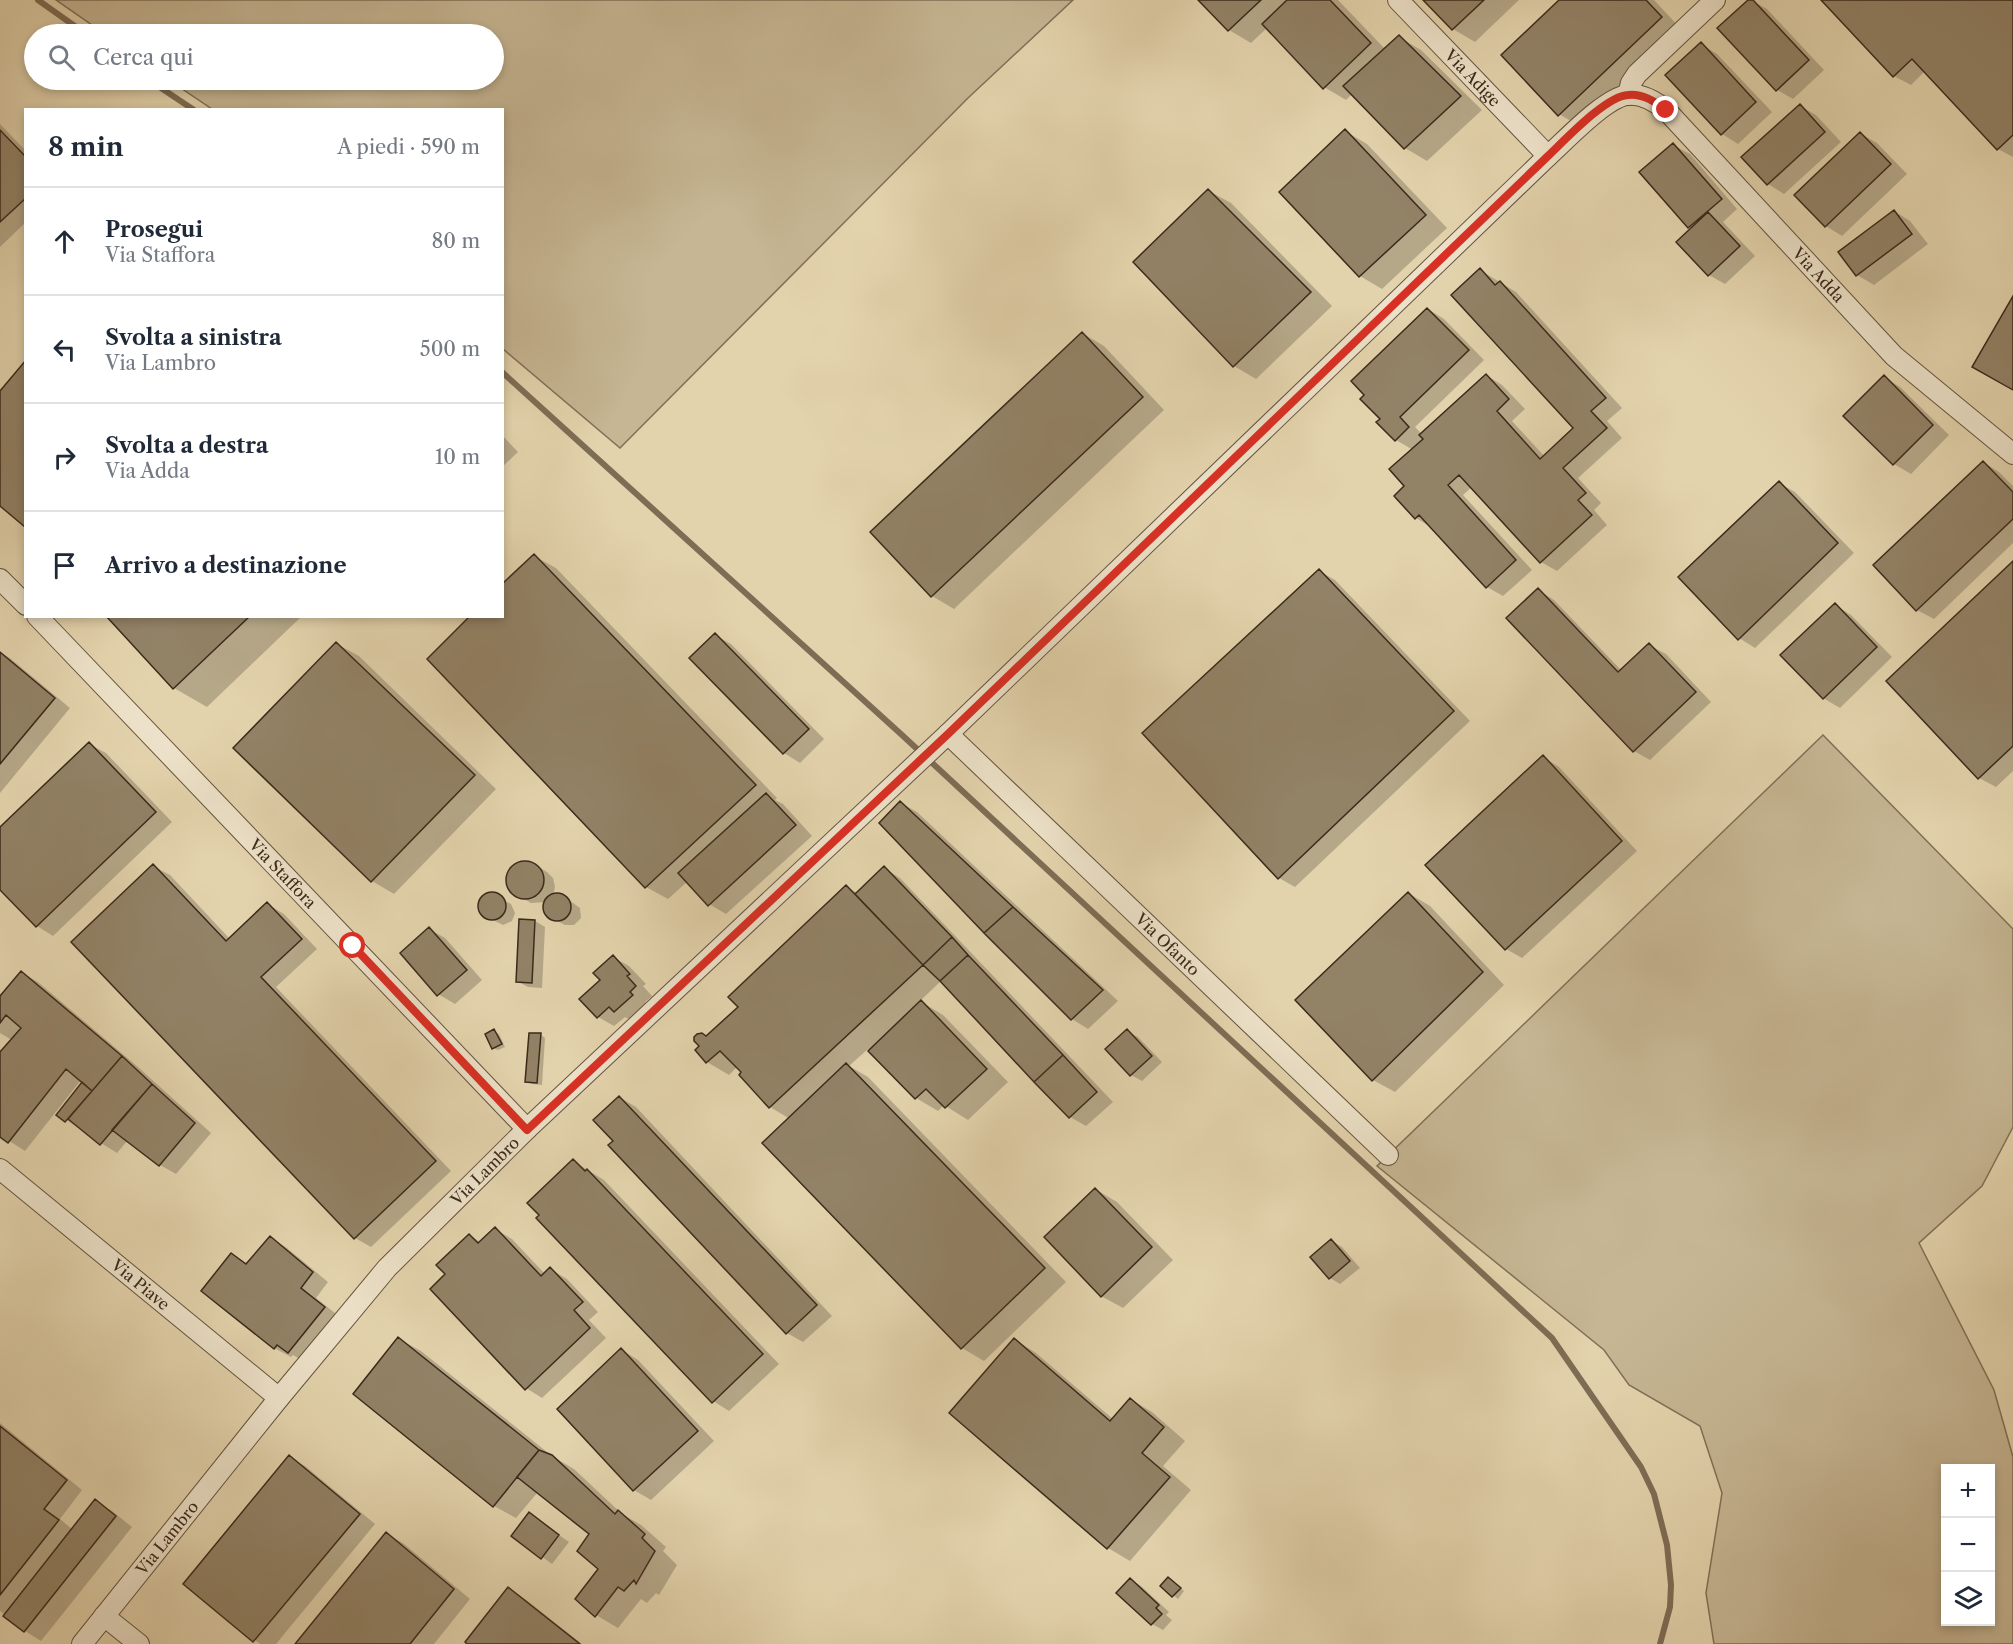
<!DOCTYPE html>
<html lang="it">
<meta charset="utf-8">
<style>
:root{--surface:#fff;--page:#f2f2f3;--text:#1f2937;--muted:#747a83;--line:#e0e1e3}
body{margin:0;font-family:"Libre Caslon Text",serif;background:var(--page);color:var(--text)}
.controls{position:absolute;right:18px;bottom:18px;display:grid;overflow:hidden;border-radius:0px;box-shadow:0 3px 9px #0003}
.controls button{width:54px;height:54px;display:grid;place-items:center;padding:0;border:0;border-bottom:2px solid var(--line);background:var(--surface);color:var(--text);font:30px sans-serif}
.stop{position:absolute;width:18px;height:18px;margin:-14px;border:4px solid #d93025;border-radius:50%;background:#fff}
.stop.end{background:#d93025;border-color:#fff;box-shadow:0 2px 6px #0008}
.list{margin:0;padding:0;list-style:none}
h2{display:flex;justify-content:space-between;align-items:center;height:78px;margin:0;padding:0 24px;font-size:26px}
h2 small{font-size:20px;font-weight:400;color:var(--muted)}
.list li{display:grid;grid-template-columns:39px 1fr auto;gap:18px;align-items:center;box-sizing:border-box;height:108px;padding:0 24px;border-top:2px solid var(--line)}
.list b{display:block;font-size:22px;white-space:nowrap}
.list p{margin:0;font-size:20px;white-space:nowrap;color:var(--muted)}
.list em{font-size:20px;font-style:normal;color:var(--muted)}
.icon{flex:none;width:33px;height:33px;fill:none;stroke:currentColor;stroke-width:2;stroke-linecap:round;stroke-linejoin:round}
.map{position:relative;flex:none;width:2013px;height:1644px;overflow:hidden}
.search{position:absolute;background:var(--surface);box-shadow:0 3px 9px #0003;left:24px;top:24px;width:480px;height:66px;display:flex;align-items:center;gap:15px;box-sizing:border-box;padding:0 21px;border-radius:33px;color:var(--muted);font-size:22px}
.panel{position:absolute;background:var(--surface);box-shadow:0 3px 9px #0003;left:24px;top:108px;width:480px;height:510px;border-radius:0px}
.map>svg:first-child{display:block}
</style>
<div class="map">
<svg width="2013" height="1644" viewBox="0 0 2013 1644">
<rect width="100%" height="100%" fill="#e3d3ac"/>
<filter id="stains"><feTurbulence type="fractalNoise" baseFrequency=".00333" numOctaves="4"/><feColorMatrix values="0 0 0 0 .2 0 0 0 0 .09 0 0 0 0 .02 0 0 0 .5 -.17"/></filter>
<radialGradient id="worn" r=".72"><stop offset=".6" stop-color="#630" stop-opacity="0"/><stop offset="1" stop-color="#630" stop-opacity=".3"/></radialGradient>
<path fill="#c6b693" stroke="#807057" stroke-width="1.5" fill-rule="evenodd" d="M56,0H1073L968,98L620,448L503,349L502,110L212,109L169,80H494V34H105Z
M1823,735L2013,929V1127L1982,1186L1919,1243L1994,1390L2013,1457V1644H1714L1706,1593L1722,1493L1700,1426L1629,1385L1604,1350L1377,1166ZM1946,1468H1990V1622H1946Z"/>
<path fill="#0003" d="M1200,0H1338L1386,50L1399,37L1421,50L1482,110L1427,161L1405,148L1352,94L1346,100L1324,87L1267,28L1251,43L1229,30Z
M1425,0H1519L1475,42L1453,29Z
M1562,0H1654L1683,31L1581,127L1559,114Z
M1750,0L1767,9L1824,70L1793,99L1777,90Z
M1823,0H2013V157L1998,149L1925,71L1911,85L1894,76Z
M1701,44L1717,54L1772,112L1738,144L1722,134Z
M1800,106L1816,115L1841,142L1784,194L1768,184Z
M0,124L26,151V222L0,247Z
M1345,131L1367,144L1447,228L1382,289L1360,276L1281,192Z
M1861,134L1877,143L1907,174L1842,236L1826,226L1796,195Z
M1673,145L1690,154L1737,209L1723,222L1755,256L1725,284L1709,275L1692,229L1689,227Z
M1209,191L1231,203L1332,306L1256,379L1234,366L1135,262Z
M1894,211L1910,221L1928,244L1874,285L1857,275L1840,252Z
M1480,270L1516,292L1622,408L1607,421L1622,438L1578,478L1601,503L1594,510L1607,525L1557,571L1541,562L1472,487L1463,495L1532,570L1503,596L1487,587L1432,528L1416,518L1406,487L1413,450L1396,440L1382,419L1428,309L1444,319L1484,360L1415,427L1422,434L1486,375L1502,385L1525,409L1512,421L1545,457L1575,428Z
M1082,333L1104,346L1164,410L954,609L932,596L872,532Z
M1884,377L1900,387L1949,435L1911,474L1894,464L1846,416Z
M502,435L518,452L502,467Z
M1983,462L1999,472L2013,486V543L1934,619L1917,610Z
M1779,483L1795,492L1854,553L1755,648L1739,638Z
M534,556L556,568L777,798L775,800L783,804L812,836L726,914L709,904L688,881L668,899L646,887L502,616Z
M2013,563V771L1996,787L1979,778L1888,681Z
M1319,571L1335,580L1470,721L1295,887L1279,878Z
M1538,590L1554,600L1622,671L1649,645L1666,654L1711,702L1650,760L1634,751Z
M1835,605L1851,615L1892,657L1840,708L1823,698Z
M108,616H302L207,707L174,688Z
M715,635L731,644L824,739L800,763L784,753Z
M337,644L359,656L496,789L394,894L372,881L235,748Z
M0,652L11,659L70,708L0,793Z
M89,744L106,753L172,822L53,936L37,926L0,888V829Z
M1543,757L1559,767L1637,851L1522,958L1506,949Z
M901,803L917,812L1118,1001L1088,1029L1072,1019Z
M531,862L547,872L553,878L555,887L553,895H562L580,908L581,918L574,925H565L553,919L546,913V902L531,903L515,894L508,886V874L511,869L518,863Z
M153,866L170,875L230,939L267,904L284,914L317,949L276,987L451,1171L371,1247L355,1238Z
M884,868L900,878L1113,1102L1086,1126L1070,1117L941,981L920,1001L943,1015L1008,1082L968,1120L944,1105L938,1111L916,1098L868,1049L849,1066L868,1077L1066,1282L984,1361L962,1348L765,1143L790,1119L770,1107L738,1066L729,1075L707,1062L697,1050L707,1038L740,1007L847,887L857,893Z
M1408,893L1430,906L1504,985L1395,1092L1373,1080Z
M490,894L511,904L515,913L512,921L503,925L483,915L480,905L482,899Z
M535,921L545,927L542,988L528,987L517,981Z
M429,929L445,938L482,980L455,1004L438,994Z
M613,957L629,966L646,984L643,986L652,996L645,1002L648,1005L632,1021L625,1017L614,1026L598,1017L602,980Z
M22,973L38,982L138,1067L211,1133L176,1174L160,1165L128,1140L117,1153L101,1143L79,1125L77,1127L58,1114L84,1082L81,1080L25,1151L0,1135V1054L12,1040L0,1033V998Z
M494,1031L499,1034L505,1047L498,1050L493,1048Z
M1127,1031L1138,1037L1162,1062L1142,1081L1131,1075L1107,1049Z
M541,1035L545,1038L542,1085L532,1084L527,1082Z
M619,1097L636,1107L832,1316L803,1342L787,1333L615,1141Z
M573,1161L604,1180L779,1364L729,1411L713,1401Z
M1095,1189L1117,1202L1173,1260L1123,1308L1101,1296Z
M495,1229L512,1239L545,1274L550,1269L567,1279L598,1312L589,1320L606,1338L542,1398L526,1388L469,1235L482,1243Z
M271,1238L287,1248L328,1282L316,1298L340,1317L305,1362L293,1355L291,1357L274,1348L232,1255L248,1264Z
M1332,1241L1342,1247L1360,1268L1340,1284L1330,1278Z
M399,1339L421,1351L552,1456L574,1469L622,1514L641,1525L666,1547L663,1551L677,1565L659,1595L656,1593L647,1603L641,1599L618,1628L596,1615L600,1569L591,1533L538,1492L516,1518L494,1506L355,1393Z
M1015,1340L1036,1353L1113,1419L1130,1399L1152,1412L1185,1441L1163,1466L1191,1490L1130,1561L1108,1548Z
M622,1350L638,1360L714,1441L651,1500L634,1490L559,1409Z
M0,1423L82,1490L60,1519L73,1530L96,1501L112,1511L132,1527L41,1641L25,1631L0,1611Z
M289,1457L305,1466L375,1524L276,1644H260L185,1583Z
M529,1514L569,1542L552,1564L513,1536Z
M387,1534L403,1543L470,1599L434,1644H297Z
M1130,1579L1141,1586L1169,1612L1166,1615L1172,1620L1163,1630L1152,1624Z
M1169,1579L1184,1591L1178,1599L1162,1586Z
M509,1589L525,1599L582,1644H470Z"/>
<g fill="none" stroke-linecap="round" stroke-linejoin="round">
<path stroke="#7e6d55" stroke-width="6" d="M38,0L86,34
M149,80L194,110
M502,372L902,735L1552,1338L1641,1467L1654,1494L1667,1545L1671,1585L1670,1607L1660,1644"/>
</g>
<path fill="#928266" stroke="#3b2a1b" stroke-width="1.5" d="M1198,0H1261L1228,31Z
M1287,0H1330L1371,43L1323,89L1262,24Z
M1423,0H1484L1452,30Z
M1559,0H1646L1662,17L1558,116L1501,55Z
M1748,0H1753L1809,60L1776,91L1717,28Z
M1821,0H2013V135L1997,150L1912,59L1893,77Z
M1399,35L1461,96L1404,149L1343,86Z
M1701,42L1756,102L1721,135L1665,75Z
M1800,104L1825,132L1767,185L1741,157Z
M1345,129L1426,215L1359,277L1279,192Z
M0,130L26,157V198L0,222Z
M1860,132L1891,164L1825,227L1794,195Z
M1673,143L1722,199L1688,228L1639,172Z
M1208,189L1311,292L1233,367L1133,262Z
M1894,210L1912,234L1856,276L1838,252Z
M1708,212L1740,246L1708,276L1676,242Z
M1480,268L1495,285L1500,281L1606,398L1591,411L1607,428L1563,468L1586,493L1578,500L1592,515L1540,563L1459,475L1448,485L1516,560L1486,588L1419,515L1415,519L1394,496L1404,486L1389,469L1423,439L1419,435L1486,374L1509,399L1497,411L1540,459L1573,428L1451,295Z
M2013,296V390L1972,367Z
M1427,308L1469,350L1400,417L1409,427L1395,441L1376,422L1380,419L1360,399L1364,395L1351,381Z
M1082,332L1143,397L931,597L870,532Z
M26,360V526L25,527L0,506V391Z
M1884,375L1933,425L1893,465L1843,416Z
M1983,461L2013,492V519L1916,611L1873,565Z
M1779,481L1838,543L1738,640L1678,577Z
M534,554L756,785L645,888L427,659L470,616H502V584Z
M2013,561V746L1978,779L1886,681Z
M1319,569L1454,711L1278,879L1142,733Z
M1538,588L1618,672L1649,643L1696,692L1633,752L1506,618Z
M1835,603L1877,647L1823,699L1780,655Z
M106,616H250L173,689Z
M715,633L809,729L783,754L689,658Z
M336,642L475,775L371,882L233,748Z
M0,652L55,698L0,764Z
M89,742L156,812L36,927L0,890V827Z
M1543,755L1622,841L1505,950L1425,865Z
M766,793L796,825L708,906L678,873Z
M900,801L1013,907L984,933L879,823Z
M506 880a19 19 0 1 1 38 0a19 19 0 1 1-38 0Z
M153,864L226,941L267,902L302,939L261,977L436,1161L354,1239L71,942Z
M884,866L952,937L923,965L855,894Z
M846,885L923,965L769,1108L739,1075L741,1072L720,1051L706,1063L695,1050L699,1046L694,1041V1037L697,1034L702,1033L706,1036L738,1007L728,997Z
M1408,892L1483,972L1372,1081L1295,1000Z
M478 906a14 14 0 1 1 28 0a14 14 0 1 1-28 0Z
M543 907a14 14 0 1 1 28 0a14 14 0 1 1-28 0Z
M1013,907L1103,990L1071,1020L984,933Z
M519,919L535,920L532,983L516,982Z
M429,927L467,970L437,996L400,953Z
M952,937L968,955L940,981L923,965Z
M613,955L630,974L627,976L636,986L630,992L633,995L614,1012L609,1007L597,1018L579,999L600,980L593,973Z
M968,955L1063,1055L1034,1082L940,981Z
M21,971L122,1056L92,1091L66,1069L8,1143L0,1137V1052L21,1028L6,1015L0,1023V996Z
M921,1000L987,1069L945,1108L926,1089L915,1099L868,1051Z
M494,1029L502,1044L492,1049L485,1034Z
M1127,1029L1152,1056L1130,1076L1105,1049Z
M529,1033H541L537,1083L525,1082Z
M1063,1055L1097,1092L1069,1118L1034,1082Z
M122,1056L152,1084L100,1145L68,1119Z
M846,1063L1045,1268L961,1349L762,1143Z
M82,1082L92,1091L65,1122L56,1115Z
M152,1084L195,1123L159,1166L112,1130Z
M619,1096L817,1305L786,1334L608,1145L613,1141L593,1120Z
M573,1159L585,1171L587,1169L763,1354L712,1403L536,1218L539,1215L527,1203Z
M1095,1188L1152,1247L1101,1297L1044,1237Z
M495,1227L541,1276L550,1267L583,1302L574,1310L590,1328L525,1390L430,1289L445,1274L436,1265L469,1234L478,1243Z
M270,1236L313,1272L301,1288L325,1307L288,1353L277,1345L274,1349L201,1291L231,1253L246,1264Z
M1331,1239L1350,1261L1329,1279L1310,1257Z
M398,1337L539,1450L493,1507L353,1394Z
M1014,1338L1110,1421L1130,1398L1164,1427L1142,1453L1170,1477L1107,1549L949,1413Z
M621,1348L698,1431L633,1491L557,1409Z
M0,1426L67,1480L44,1509L59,1520L0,1595Z
M539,1450L552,1455L615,1514L618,1510L645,1534L642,1538L655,1551L636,1584L634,1580L624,1591L618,1587L595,1617L575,1599L598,1569L577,1551L589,1534L517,1477Z
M289,1455L360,1514L253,1642L183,1584Z
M95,1499L116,1516L24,1632L3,1616Z
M529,1512L559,1535L541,1559L511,1536Z
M386,1532L454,1589L410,1644H295Z
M1168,1577L1181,1588L1172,1597L1160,1586Z
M1130,1578L1159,1605L1156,1608L1162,1614L1151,1625L1116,1593Z
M508,1587L580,1644H467L465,1642Z"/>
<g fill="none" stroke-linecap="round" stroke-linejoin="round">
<g stroke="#65543f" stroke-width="22">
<g id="minor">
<path id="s1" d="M1398,0L1548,156"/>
<path d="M1628,95L1631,83L1637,74L1715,0"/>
<path d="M0,579L26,605"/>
<path id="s2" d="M37,616L527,1129"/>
<path id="s3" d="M948,734L1388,1155"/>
<path id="s4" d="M0,1169L279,1398"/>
<path d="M104,1616L139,1644"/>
<path id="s5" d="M82,1644L279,1398L387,1268L527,1129L948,734L1548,156C1567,139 1604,99 1627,95C1641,93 1656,102 1666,110L1894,356L2013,454"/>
</g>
</g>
<use href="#minor" stroke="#ede2c9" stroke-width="20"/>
</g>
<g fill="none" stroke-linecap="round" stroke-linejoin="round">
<path stroke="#d93025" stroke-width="8" d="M353,946L527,1130L948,734L1548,156C1565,140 1606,96 1628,95C1642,93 1656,102 1666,110"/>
</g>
<g text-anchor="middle" stroke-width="5" stroke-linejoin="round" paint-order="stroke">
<g font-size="16" fill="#3b2a1b" stroke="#ede2c9">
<text dy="6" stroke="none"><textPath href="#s1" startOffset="108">Via Adige</textPath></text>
<text dy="6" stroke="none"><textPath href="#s5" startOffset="2460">Via Adda</textPath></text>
<text dy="6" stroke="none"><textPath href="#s2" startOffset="356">Via Staffora</textPath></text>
<text dy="6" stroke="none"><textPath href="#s3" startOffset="304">Via Ofanto</textPath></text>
<text dy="6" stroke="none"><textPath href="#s5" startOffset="622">Via Lambro</textPath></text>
<text dy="6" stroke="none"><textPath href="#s4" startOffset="182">Via Piave</textPath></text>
<text dy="6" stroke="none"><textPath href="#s5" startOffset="136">Via Lambro</textPath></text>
</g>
</g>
<rect width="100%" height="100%" filter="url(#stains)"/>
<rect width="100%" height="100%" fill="url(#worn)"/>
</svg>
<div class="controls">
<button>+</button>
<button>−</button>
<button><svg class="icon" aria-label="layers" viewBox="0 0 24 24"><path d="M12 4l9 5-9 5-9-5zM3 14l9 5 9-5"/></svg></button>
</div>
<div class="stop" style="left:353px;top:946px"></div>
<div class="stop end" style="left:1666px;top:110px"></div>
<div class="search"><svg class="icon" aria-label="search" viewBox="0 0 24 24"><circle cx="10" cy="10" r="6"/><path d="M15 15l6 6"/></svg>Cerca qui</div>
<section class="panel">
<h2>8 min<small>A piedi · 590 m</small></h2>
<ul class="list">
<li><svg class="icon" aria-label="ahead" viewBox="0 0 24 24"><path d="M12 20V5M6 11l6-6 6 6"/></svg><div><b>Prosegui</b><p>Via Staffora</p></div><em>80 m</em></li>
<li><svg class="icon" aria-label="left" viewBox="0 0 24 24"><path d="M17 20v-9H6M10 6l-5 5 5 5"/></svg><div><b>Svolta a sinistra</b><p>Via Lambro</p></div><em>500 m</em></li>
<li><svg class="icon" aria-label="right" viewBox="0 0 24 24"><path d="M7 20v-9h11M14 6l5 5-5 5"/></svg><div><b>Svolta a destra</b><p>Via Adda</p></div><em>10 m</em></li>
<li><svg class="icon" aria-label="arrive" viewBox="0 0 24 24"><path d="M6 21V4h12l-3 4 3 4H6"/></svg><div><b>Arrivo a destinazione</b></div></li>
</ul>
</section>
</div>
